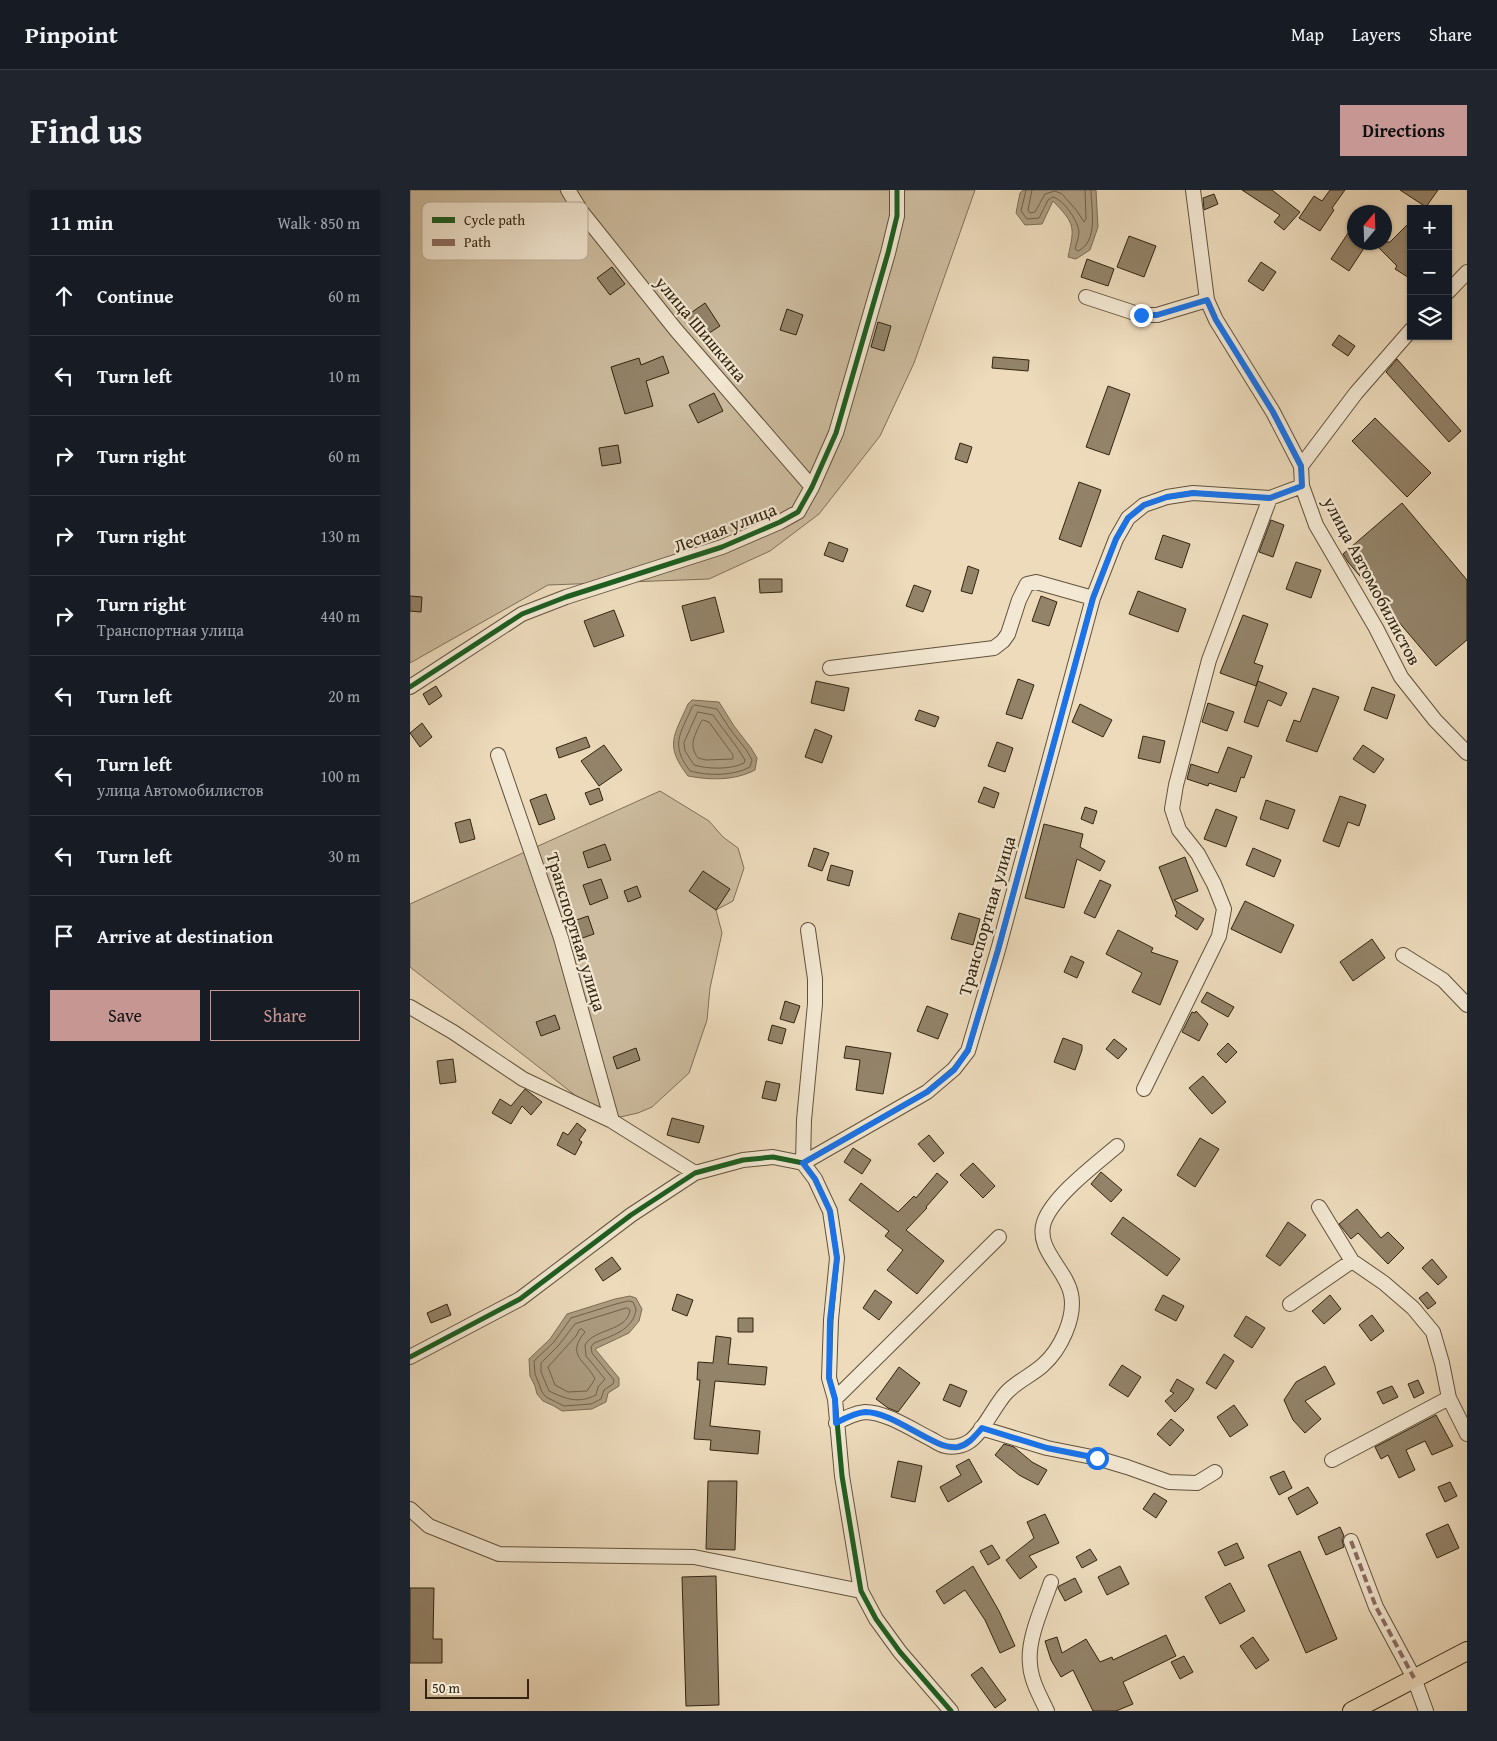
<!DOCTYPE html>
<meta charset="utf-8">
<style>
:root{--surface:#171b24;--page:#20242c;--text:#f1f3f6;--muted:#9ea1a6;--line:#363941;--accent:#c59692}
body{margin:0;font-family:"Gentium Book Plus",serif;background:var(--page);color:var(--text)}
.controls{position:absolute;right:15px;top:15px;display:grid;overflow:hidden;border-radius:0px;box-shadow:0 1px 4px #0004}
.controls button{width:45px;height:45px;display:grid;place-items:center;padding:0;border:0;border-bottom:1px solid var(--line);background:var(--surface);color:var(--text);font:25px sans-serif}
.compass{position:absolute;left:937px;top:15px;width:45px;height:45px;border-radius:50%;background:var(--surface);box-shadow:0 1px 4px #0004;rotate:19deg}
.scale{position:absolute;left:15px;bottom:12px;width:104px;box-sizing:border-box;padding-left:5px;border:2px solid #322410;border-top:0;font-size:14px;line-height:18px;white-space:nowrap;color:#322410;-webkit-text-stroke:4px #f3e8d3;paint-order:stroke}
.stop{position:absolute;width:15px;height:15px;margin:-11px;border:4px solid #1a73e8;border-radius:50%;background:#fff}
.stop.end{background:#1a73e8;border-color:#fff;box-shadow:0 1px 5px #0008}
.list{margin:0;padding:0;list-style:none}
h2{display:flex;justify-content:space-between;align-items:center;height:65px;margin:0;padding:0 20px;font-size:21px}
h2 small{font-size:16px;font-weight:400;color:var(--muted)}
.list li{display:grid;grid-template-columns:32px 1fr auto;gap:15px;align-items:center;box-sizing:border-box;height:80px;padding:0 20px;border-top:1px solid var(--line)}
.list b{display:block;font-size:19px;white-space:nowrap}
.list p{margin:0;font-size:16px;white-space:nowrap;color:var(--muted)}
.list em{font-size:16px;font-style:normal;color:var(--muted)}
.actions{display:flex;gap:10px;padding:15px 20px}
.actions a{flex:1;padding:11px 0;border:1px solid var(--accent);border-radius:0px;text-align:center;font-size:18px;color:var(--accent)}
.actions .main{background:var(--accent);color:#111}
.icon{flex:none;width:28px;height:28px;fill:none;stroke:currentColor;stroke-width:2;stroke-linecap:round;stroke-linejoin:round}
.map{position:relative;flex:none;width:1057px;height:1521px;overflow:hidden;border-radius:0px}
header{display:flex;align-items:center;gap:30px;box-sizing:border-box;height:70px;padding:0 25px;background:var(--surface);border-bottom:1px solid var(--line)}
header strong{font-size:24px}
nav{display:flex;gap:28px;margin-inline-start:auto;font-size:18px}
.intro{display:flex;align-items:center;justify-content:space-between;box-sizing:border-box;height:120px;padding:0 30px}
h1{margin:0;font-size:35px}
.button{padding:12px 22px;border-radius:0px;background:var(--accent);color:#111;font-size:18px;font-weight:700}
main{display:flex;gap:30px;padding:0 30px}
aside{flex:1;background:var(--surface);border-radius:0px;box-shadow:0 1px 4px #0004}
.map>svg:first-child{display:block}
</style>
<header>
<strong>Pinpoint</strong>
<nav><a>Map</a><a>Layers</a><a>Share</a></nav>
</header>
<div class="intro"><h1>Find us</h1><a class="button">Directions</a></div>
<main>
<aside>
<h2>11 min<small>Walk · 850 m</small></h2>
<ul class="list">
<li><svg class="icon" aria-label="ahead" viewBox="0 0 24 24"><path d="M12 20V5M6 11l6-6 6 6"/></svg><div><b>Continue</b></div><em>60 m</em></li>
<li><svg class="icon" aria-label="left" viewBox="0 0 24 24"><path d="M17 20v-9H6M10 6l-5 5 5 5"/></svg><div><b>Turn left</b></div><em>10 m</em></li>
<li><svg class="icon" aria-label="right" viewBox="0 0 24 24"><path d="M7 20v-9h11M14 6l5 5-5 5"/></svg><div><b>Turn right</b></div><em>60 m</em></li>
<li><svg class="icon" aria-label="right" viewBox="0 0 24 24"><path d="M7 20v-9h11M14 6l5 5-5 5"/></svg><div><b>Turn right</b></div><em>130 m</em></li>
<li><svg class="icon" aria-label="right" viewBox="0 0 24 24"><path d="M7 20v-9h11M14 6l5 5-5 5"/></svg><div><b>Turn right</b><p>Транспортная улица</p></div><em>440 m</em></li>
<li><svg class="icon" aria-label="left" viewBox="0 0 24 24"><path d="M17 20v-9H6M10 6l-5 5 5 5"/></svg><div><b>Turn left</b></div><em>20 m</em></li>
<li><svg class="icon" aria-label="left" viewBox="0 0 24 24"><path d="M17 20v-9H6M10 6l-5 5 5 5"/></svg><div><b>Turn left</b><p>улица Автомобилистов</p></div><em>100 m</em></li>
<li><svg class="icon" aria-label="left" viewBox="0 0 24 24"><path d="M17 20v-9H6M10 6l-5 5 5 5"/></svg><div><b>Turn left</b></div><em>30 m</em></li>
<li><svg class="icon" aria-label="arrive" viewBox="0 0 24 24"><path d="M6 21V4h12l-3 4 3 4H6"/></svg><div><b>Arrive at destination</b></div></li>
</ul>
<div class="actions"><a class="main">Save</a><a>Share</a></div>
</aside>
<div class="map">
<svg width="1057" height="1521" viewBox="0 0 1057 1521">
<rect width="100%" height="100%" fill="#eddbbc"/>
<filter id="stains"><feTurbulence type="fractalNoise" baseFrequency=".004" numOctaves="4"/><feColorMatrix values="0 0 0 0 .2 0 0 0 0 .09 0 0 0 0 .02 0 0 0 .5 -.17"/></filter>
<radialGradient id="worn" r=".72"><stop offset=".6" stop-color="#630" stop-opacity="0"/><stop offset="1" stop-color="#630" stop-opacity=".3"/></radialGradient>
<path fill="#cdbc9f" stroke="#807058" d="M0,0H565L504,173L470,246L409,324L360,361L299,389L138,395L0,473Z
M250,601L299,631L313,647L328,658L334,678L323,711L306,720L312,743L300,798L297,830L279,883L242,917L228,923L197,930L0,777V714Z"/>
<path fill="#ad9d82" stroke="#7c6d54" d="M613,0H686L688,37L680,60L666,69L658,67C665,36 665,34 643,11L632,34L615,35L606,23L610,3Z
M282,510L309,512L324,536L341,558L347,568L345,580C324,591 300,590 278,586C254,555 264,546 278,514Z
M220,1106L226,1108L232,1119L229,1131L219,1143L185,1159L209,1188V1196L198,1203L196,1212L182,1219L152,1221L144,1216L133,1211L127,1204L125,1196L120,1186L119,1169L140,1149L157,1124L205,1109Z"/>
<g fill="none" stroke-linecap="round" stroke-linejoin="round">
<path stroke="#706049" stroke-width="1" d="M616,0L611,21L617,29L629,28L638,10L643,7C654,10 668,31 669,42C669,48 666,54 665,59L668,61C689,51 681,19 681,0
M622,0L618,20L620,23L625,22L635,4L645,1L652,4L667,21L674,32L676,29L675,0
M285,515L307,519L320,539L337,561L342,570L340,577C324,586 298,586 280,581C260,554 270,545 282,517Z
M288,522L303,525C313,540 326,554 335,570L334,573C321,580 297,579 284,575L275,561L274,553Z
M293,530L299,532L323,565V569L296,570L288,568C278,555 285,545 291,532Z
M219,1111L223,1112L226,1119C224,1140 201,1146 184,1153L181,1157L182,1163L204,1190L203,1194L194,1200L191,1209L181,1214L154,1216L136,1207L132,1202L125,1184L124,1171L144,1152L161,1128L206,1114Z
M217,1118L220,1120C217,1142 184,1138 175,1155L176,1166L195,1189L188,1197L186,1205C168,1214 156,1209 139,1201L131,1182V1173L148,1156L165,1134Z
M172,1139L175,1142C155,1166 176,1170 185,1189L177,1201L158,1202L145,1195L138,1177L166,1146L169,1140Z"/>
</g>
<path fill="#938369" stroke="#322410" d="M832,0H862L890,22L874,40L864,32L870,25Z
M920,0H935L922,18L924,20L910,41L889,28L904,6L912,11Z
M990,0H1028L1016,17Z
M804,4L808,14L794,20L793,8Z
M1001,31V89L985,79L987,76L963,52H980Z
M944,34V52H958L939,81L921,69Z
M719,46L746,56L734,87L707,77Z
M677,69L704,79L698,96L671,87Z
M851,72L866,82L853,101L838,91Z
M202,77L215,94L200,105L187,88Z
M295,113L310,136L290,149L275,127Z
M377,119L393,125L386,145L370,140Z
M468,132L481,136L474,161L461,157Z
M929,145L945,156L938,166L922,155Z
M253,166L259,183L236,191L243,216L215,224L201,177L229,168L231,175Z
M583,167L619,170L618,181L582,178Z
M987,169L1051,241L1039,252L976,182Z
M698,196L720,204L699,265L676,257Z
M304,203L313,221L288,233L279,215Z
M965,228L1021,283L997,307L942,251Z
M550,253L562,257L557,273L545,269Z
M208,255L211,273L192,276L189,258Z
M669,292L691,300L671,357L649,349Z
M992,313L1057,390V450L1026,476L938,372L933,364Z
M861,330L874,335L863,367L849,362Z
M753,345L780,354L772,378L745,369Z
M419,352L438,359L433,372L414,365Z
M886,372L911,380L901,408L876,399Z
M558,376L569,380L562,404L551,401Z
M349,389H372V402L350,403Z
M504,395L521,401L513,422L496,416Z
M728,401L776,419L768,442L719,424Z
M0,406L12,407L11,422L0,421Z
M631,406L647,412L639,436L622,431Z
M305,407L314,442L281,451L272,416Z
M204,420L214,446L184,457L174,431Z
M833,425L858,434L844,473L853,476L846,496L810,483Z
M608,489L624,495L612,529L596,524Z
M406,491L439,498L434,521L401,513Z
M848,491L877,503L871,516L858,510L848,537L834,532Z
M26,496L32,506L19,515L13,504Z
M962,497L985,505L977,529L954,520Z
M903,498L929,507L907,562L876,551L884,530L890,532Z
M798,513L824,522L817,541L792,532Z
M670,514L702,530L693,547L662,532Z
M509,520L529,527L525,537L505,530Z
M12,533L22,547L10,557L0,543Z
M405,539L422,546L412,573L395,567Z
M733,546L755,551L750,573L728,568Z
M176,547L180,557L149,568L146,558Z
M587,552L603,558L595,582L578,576Z
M194,555L212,580L189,596L171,571Z
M953,555L974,569L964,583L943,569Z
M818,557L842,566L834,588L831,587L826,602L799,593L798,596L777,589L781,574L808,583Z
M574,597L589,603L584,618L568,612Z
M189,598L193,610L180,615L175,603Z
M136,604L145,629L129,635L120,610Z
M930,606L956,615L949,636L938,632L929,657L913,651Z
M856,610L885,620L878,639L850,629Z
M675,617L687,621L683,634L671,629Z
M806,619L827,627L816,657L794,649Z
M60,629L65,649L50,653L45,633Z
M634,634L673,644L670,657L695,671L690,681L667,669L654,718L615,708Z
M195,654L201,670L178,678L173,662Z
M404,658L419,663L412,681L398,676Z
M843,658L871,670L864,687L836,675Z
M775,667L788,701L764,710L794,729L787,740L765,726L767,723L749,677Z
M421,675L443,681L439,696L417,690Z
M293,681L320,699L306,720L279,701Z
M191,689L198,708L180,715L173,695Z
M690,690L701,695L685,728L674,723Z
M227,696L231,707L218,712L214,701Z
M835,711L884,735L871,763L821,739Z
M549,723L570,729L563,755L541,749Z
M178,726L184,744L161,752L155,734Z
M708,740L743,758L741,762L768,771L750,815L722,802L732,783L696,764Z
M962,749L975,768L943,791L930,772Z
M661,766L674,772L667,788L654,782Z
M797,802L824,817L818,827L791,812Z
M375,811L390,816L384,833L370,829Z
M517,816L538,824L528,849L507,841Z
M786,821L798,834L789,851L772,842L782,822L785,823Z
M145,825L150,839L131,846L126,832Z
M362,835L376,839L372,854L358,850Z
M653,848L672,855V860L665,880L644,872Z
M704,849L717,859L708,869L696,859Z
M818,853L827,862L816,873L807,864Z
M436,856L481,863L473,904L446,900L450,870L434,868Z
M226,858L230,870L207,879L203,867Z
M43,869L46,892L30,894L27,871Z
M793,886L816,912L802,924L779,898Z
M356,891L370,894L366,911L352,908Z
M115,899L132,912L121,925L112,916L101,934L82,923L90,909L101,916Z
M262,928L294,936L289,953L257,945Z
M167,933L176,940L169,950L172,952L165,965L147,955L153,942L158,945Z
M519,945L534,963L524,972L508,954Z
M790,948L809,959L785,997L767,985Z
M443,958L461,970L452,984L434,972Z
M563,973L585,996L573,1008L550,985Z
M691,982L712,1000L701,1012L681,994Z
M527,983L538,992L516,1017L517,1018L496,1040L534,1071L507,1104L477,1080L493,1060L475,1046L479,1041L439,1010L451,993L488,1022L504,1006L506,1008Z
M947,1019L971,1048L978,1042L994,1058L978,1074L948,1043L941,1049L929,1034Z
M713,1027L770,1069L757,1086L701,1044Z
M878,1032L896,1045L870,1076L856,1066Z
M202,1067L211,1079L193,1091L185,1079Z
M1022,1069L1037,1087L1028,1095L1012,1078Z
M465,1100L482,1112L469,1130L453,1118Z
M1017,1102L1026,1113L1018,1119L1009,1108Z
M267,1104L283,1110L277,1126L262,1120Z
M753,1105L774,1116L766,1131L745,1120Z
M920,1105L931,1119L914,1134L902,1121Z
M37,1114L41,1125L21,1133L17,1123Z
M962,1125L974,1141L961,1151L949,1135Z
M836,1126L855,1138L842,1158L824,1146Z
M328,1128H343V1142H328Z
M306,1146L321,1148L318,1174L357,1177L355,1195L305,1191L300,1236L350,1241L348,1264L300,1260L301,1250L284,1249L290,1190H287L288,1172L303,1173Z
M814,1164L824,1171L806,1199L796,1193Z
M712,1175L731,1187L718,1207L699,1195Z
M915,1176L925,1194L895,1211L911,1229L895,1243L883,1230L874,1210L886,1192Z
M489,1177L510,1193L488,1222L478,1218L466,1209Z
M767,1189L784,1199L778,1209L765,1222L755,1211L764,1203L760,1201Z
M1008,1190L1014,1203L1004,1208L998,1194Z
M540,1194L557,1201L550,1217L533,1210Z
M982,1196L988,1207L973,1214L967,1202Z
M824,1215L838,1235L820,1247L807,1227Z
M1026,1225L1043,1256L1022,1265L1015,1251L996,1260L1005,1280L989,1288L978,1265L971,1269L965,1257Z
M761,1229L774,1240L760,1256L747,1244Z
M594,1254L604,1257L622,1272L637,1280L628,1295L609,1285L585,1265Z
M559,1269L572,1292L538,1312L530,1297L551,1285L546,1276Z
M488,1271L512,1276L505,1312L481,1307Z
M874,1281L882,1298L869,1305L860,1287Z
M298,1291H327L325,1360L296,1359Z
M1040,1292L1047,1306L1035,1312L1028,1297Z
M898,1297L908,1313L887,1325L878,1308Z
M744,1303L757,1311L746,1328L733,1319Z
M635,1324L649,1353L619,1366L627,1377L610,1389L596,1370L624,1348L617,1332Z
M1038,1334L1049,1358L1027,1368L1016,1344Z
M930,1337L934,1346L932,1350L934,1357L916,1365L908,1347Z
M827,1353L834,1368L815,1376L808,1362Z
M582,1355L590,1368L578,1375L570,1361Z
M680,1359L687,1370L672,1378L666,1367Z
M890,1361L927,1449L896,1463L858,1375Z
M563,1376L589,1421L605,1456L590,1463L575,1430L555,1400L534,1414L526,1401Z
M710,1376L719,1394L697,1405L688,1387Z
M306,1386L309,1515L276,1516L272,1387Z
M665,1388L672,1402L655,1411L648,1398L649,1396Z
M820,1393L835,1421L810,1434L795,1407Z
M0,1398H24L23,1449H32V1473H0Z
M756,1445L766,1466L713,1492L723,1514L706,1521H683L663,1480L651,1487L641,1470L635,1451L647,1447L652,1463L676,1449L690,1472L702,1467L703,1470Z
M843,1447L859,1470L846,1479L830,1456Z
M774,1466L783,1482L770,1489L761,1472Z
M572,1477L596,1510L585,1518L561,1485Z"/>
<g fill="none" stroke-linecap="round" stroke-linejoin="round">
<g stroke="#61523b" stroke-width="16">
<path id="minor" d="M158,0L171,21L266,140L402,297
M783,0L797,110L806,130L863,222L891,276L892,296L906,335L966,438L991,487L1025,530L1057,563
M1038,102L1057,82
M676,107L731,125H747L797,110
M891,276L946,203L1001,140
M420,478L584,458L593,451L598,444L609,410L617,394L626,392L683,408
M0,497L112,424L156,407L312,357L370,332L388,322L402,297L426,243L478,63L487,26V0
M88,565L151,748L202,931
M993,765L1033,790L1057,815
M0,817L43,842L113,889L202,931L285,983
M734,899L809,746L814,719L804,694L788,664L769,640L762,619L766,595L799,470L860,308L892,296
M393,973L517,902L544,879L558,861L588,760L683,408L706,349L718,328L734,315L757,307L783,303L860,308
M393,973L394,930L405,814V789L398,740
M909,1017L942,1071L974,1093L1003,1118L1023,1142L1032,1173L1039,1208L1057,1244
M880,1114L942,1071
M0,1167L110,1109L221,1025L285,983L333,970L363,967L393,973L405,989L420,1021L427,1068L421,1130L419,1188L425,1209L432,1286L451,1401L466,1429L490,1462L541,1521
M425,1209L589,1047
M426,1233C435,1228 444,1223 455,1222C476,1222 503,1240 521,1249C525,1251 530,1255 535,1256C543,1258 553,1256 560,1251C572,1243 585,1215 596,1203C606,1192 622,1185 633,1175C650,1160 666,1128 661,1104C656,1079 625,1059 634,1032C643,1006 686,974 707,956
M571,1238L637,1258L687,1268L717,1277L759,1292L787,1293L805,1282
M922,1270L1039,1208
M0,1319L19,1336L89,1364L284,1367L451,1401
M941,1351L966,1417L1004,1488L1016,1521
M637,1521C630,1506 621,1491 620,1474C617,1449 633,1416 641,1392"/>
</g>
<g stroke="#322410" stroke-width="20">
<path id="major" d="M942,1521L1057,1461"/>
</g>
<use href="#minor" stroke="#f3e8d3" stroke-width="14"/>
<use href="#major" stroke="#eddbbc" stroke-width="18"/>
<path stroke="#8d6e63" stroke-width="4" stroke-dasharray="8 4" stroke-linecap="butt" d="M941,1351L966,1417L1004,1488"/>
<g stroke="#f3e8d3" stroke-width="8">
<path id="cycleway" d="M0,497L112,424L156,407L312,357L370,332L388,322L402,297L426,243L478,63L487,26V0
M393,973L517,902L544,879L558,861L588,760L683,408L706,349L718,328L734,315L757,307L783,303L860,308
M0,1167L110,1109L221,1025L285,983L333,970L363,967L393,973L405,989L420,1021L427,1068L421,1130L419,1188L425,1209L432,1286L451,1401L466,1429L490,1462L541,1521"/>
</g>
<use href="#cycleway" stroke="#1b5e20" stroke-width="5"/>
</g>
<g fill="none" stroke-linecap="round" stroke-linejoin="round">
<path stroke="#1a73e8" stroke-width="6" d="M687,1268L637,1258L572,1238C565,1246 558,1255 548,1257C525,1261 485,1222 455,1222C445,1223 435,1228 426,1233L425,1209L419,1188L420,1130L427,1068L420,1021L405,989L393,973L517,902L544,880L558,860L588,760L683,408L706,349L718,328L734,315L757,307L783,303L860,308L892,296L891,276L863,222L806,130L797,110L747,125H731"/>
</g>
<g text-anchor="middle" stroke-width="4.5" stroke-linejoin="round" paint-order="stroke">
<g font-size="18" fill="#322410" stroke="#f3e8d3">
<text transform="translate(291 139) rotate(50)" y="6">улица Шишкина</text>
<text transform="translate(315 338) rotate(-21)" y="6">Лесная улица</text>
<text transform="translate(962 391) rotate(62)" y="6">улица Автомобилистов</text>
<text transform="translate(577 726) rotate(-74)" y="6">Транспортная улица</text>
<text transform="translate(166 742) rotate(73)" y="6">Транспортная улица</text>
</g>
</g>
<rect x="12" y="12" width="166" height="58" rx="8" fill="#f3e8d3" stroke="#b9ad98" stroke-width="1"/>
<rect x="22" y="27" width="23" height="6" fill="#1b5e20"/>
<rect x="22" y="49" width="23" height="7" fill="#8d6e63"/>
<g font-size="14" fill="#322410">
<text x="54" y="35">Cycle path</text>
<text x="54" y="57">Path</text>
</g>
<rect width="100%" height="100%" filter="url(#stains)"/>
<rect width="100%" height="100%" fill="url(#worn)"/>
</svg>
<div class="controls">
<button>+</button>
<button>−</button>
<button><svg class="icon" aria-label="layers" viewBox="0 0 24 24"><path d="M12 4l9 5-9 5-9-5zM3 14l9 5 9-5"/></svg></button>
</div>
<svg class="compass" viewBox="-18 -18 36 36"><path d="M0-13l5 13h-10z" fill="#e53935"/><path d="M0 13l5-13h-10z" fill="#9ea1a6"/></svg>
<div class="scale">50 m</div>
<div class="stop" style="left:687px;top:1268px"></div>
<div class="stop end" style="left:731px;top:125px"></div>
</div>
</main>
